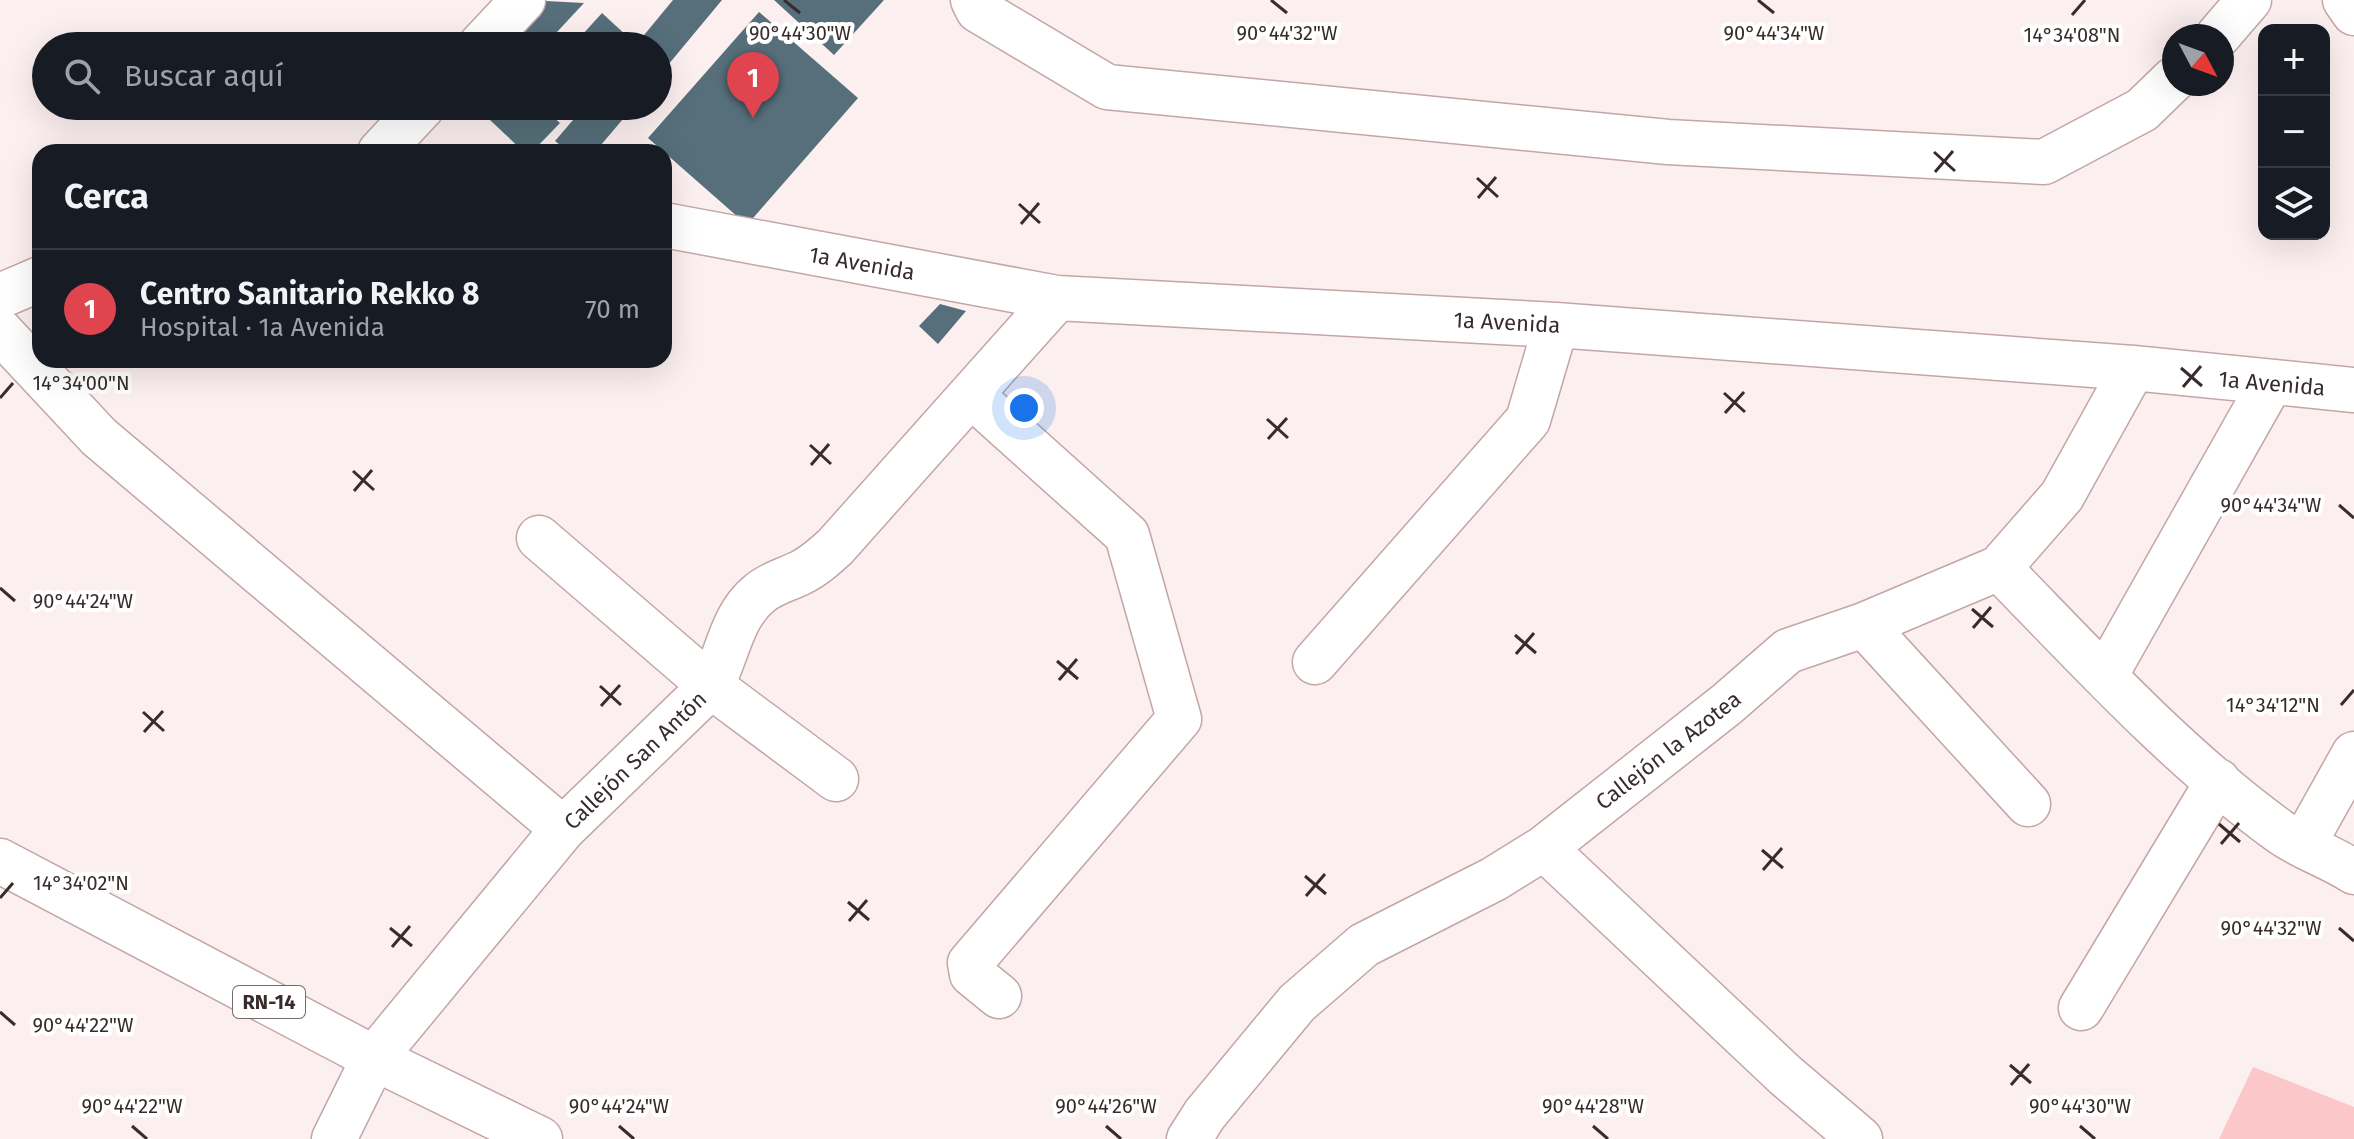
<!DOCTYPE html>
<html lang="es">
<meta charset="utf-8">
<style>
:root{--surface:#171b24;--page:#20242c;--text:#f1f3f6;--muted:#9ea1a6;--line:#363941;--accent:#7c3aed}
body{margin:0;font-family:"Fira Sans",sans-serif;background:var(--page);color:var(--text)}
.controls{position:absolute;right:24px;top:24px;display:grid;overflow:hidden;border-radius:16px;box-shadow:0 8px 32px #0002}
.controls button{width:72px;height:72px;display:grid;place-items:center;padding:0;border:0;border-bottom:2px solid var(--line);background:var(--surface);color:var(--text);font:40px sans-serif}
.compass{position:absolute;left:2162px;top:24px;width:72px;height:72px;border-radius:50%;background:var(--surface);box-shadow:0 8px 32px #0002;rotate:131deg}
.you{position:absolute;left:1024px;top:408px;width:28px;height:28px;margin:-20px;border:6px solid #fff;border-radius:50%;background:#1a73e8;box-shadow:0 0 0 12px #1a73e833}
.badge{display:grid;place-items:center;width:52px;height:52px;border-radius:50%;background:var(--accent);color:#fff;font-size:26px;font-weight:700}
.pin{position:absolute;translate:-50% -66px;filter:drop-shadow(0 2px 4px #0008)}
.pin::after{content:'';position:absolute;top:42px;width:28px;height:24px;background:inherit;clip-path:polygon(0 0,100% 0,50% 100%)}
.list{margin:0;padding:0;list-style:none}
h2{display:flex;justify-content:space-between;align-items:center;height:104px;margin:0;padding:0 32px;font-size:34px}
h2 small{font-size:26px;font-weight:400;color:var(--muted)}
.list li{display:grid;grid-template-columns:52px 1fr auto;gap:24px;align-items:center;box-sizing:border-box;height:120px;padding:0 32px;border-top:2px solid var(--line)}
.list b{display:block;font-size:30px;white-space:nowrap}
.list p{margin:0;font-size:26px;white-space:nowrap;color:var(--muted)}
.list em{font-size:26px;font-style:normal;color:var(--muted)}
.icon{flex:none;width:44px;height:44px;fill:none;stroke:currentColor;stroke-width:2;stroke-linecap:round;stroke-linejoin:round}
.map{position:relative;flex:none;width:2354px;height:1139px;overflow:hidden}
.search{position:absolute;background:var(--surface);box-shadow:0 8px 32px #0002;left:32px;top:32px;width:640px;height:88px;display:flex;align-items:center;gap:20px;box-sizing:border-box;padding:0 28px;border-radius:44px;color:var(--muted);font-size:30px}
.panel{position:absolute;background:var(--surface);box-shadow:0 8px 32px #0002;left:32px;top:144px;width:640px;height:224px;border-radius:24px}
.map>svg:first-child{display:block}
</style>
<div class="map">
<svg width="2354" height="1139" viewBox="0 0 2354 1139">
<rect width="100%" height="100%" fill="#fcefef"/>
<path fill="#fcc7c8" d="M2253,1067L2354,1107V1139H2219Z"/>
<path fill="#566f7a" d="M527,0L584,3L544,46H484Z
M673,0H722L658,77V46H635Z
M774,0H884L834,55Z
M759,12L858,98L747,225L648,138Z
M602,13L628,37L620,46H572Z
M475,106H541L560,123L532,152H524Z
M585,106H634L595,152H569L555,141Z
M940,304L966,311L938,344L919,326Z"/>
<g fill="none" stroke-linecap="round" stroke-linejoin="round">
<g stroke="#c3a6a6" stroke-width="47">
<path id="minor" d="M973,0L978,10L1107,87L1668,142L2044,162L2142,110L2174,79
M2345,0L2354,13
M2218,36L2249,0
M480,46L523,0
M380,152L423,106
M664,225L1057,298L1556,325L2133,368L2354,390
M0,296L40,279
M0,331L99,437L563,829
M971,395L1127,535L1179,719L970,963L972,974L999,996
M539,538L711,686L836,779
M1999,568C2088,659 2176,756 2279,831C2302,848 2330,856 2354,872
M1864,625L2028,804
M1315,662L1528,420L1556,325
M2105,676L2270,384
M2303,845L2354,754
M1544,848L1785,1075L1860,1139
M2081,1008L2218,781
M334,1139L374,1058L563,829L711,686C728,655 731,616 760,593C772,583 786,580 800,573C813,567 824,557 835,547L1057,298
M1189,1139L1205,1114L1297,1003L1364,945L1494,879L1544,848L1727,704L1788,651L1864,625L1999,568L2062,496L2133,368"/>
</g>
<g stroke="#c3a6a6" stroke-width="47">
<path id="major" d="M0,861L374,1058L540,1139"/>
</g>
<use href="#minor" stroke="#fff" stroke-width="44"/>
<use href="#major" stroke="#fff" stroke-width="44"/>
</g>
<path fill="none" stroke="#372b2b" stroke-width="3" d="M784,0L800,13M1271,0L1287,13M1758,0L1774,13M2072,15L2085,0M1934,152L1955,171M1935,172L1953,151M1477,178L1498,197M1478,198L1496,177M1019,204L1040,223M1021,224L1039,203M2181,368L2202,386M2183,387L2201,366M1724,393L1745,412M0,398L13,383M1725,413L1744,392M1267,419L1288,438M1268,439L1287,418M810,445L831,464M811,465L829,444M353,471L374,490M354,491L372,470M2339,505L2354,518M0,588L15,601M1972,609L1993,627M1973,628L1991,607M1515,635L1536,653M1516,654L1534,633M1057,661L1078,679M1059,680L1077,659M600,686L621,705M2341,705L2354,690M601,706L620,685M143,712L164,731M144,732L163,711M2219,824L2240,842M2221,844L2239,823M1762,850L1783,868M1763,870L1782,848M1305,876L1326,894M1306,896L1325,874M0,898L13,883M848,902L869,920M849,921L867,900M390,928L412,946M2339,928L2354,941M392,947L410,926M0,1012L15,1025M2010,1065L2031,1083M2011,1085L2029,1064M132,1126L147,1139M619,1126L634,1139M1106,1126L1121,1139M1593,1126L1608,1139M2080,1126L2095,1139"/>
<g text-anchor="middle" stroke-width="8" stroke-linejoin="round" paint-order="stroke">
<rect fill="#fff" stroke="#736b6b" stroke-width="2" x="233" y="986" width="72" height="32" rx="6"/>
<g font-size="20" font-weight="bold" fill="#372b2b">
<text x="269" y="1009">RN-14</text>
</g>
<g font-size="22" fill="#372b2b" stroke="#fff">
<text transform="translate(862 263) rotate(10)" y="8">1a Avenida</text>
<text transform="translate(1507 322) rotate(3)" y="8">1a Avenida</text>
<text transform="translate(2272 383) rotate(5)" y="8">1a Avenida</text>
<text transform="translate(1668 750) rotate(-38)" y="8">Callejón la Azotea</text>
<text transform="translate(635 760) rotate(-44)" y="8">Callejón San Antón</text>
</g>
</g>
<g font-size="20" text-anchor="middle" fill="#372b2b" stroke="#fff" stroke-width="8" stroke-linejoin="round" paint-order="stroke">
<text x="800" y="40">90°44'30"W</text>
<text x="1287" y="40">90°44'32"W</text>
<text x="1774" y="40">90°44'34"W</text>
<text x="2072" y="42">14°34'08"N</text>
<text x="81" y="390">14°34'00"N</text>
<text x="2271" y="512">90°44'34"W</text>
<text x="83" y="608">90°44'24"W</text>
<text x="2273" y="712">14°34'12"N</text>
<text x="81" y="890">14°34'02"N</text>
<text x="2271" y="935">90°44'32"W</text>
<text x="83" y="1032">90°44'22"W</text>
<text x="132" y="1113">90°44'22"W</text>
<text x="619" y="1113">90°44'24"W</text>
<text x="1106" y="1113">90°44'26"W</text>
<text x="1593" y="1113">90°44'28"W</text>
<text x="2080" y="1113">90°44'30"W</text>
</g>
</svg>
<div class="controls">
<button>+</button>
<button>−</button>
<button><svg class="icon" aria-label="layers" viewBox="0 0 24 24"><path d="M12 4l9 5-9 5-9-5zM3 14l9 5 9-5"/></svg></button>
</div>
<svg class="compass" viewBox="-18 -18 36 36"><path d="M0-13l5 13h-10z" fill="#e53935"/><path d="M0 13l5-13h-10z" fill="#9ea1a6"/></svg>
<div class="you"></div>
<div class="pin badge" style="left:753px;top:118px;background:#e0444e">1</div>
<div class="search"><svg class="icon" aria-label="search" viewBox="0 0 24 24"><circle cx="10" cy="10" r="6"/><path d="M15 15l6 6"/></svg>Buscar aquí</div>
<section class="panel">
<h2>Cerca<small></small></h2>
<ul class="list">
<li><span class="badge" style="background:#e0444e">1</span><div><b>Centro Sanitario Rekko 8</b><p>Hospital · 1a Avenida</p></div><em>70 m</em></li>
</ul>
</section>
</div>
